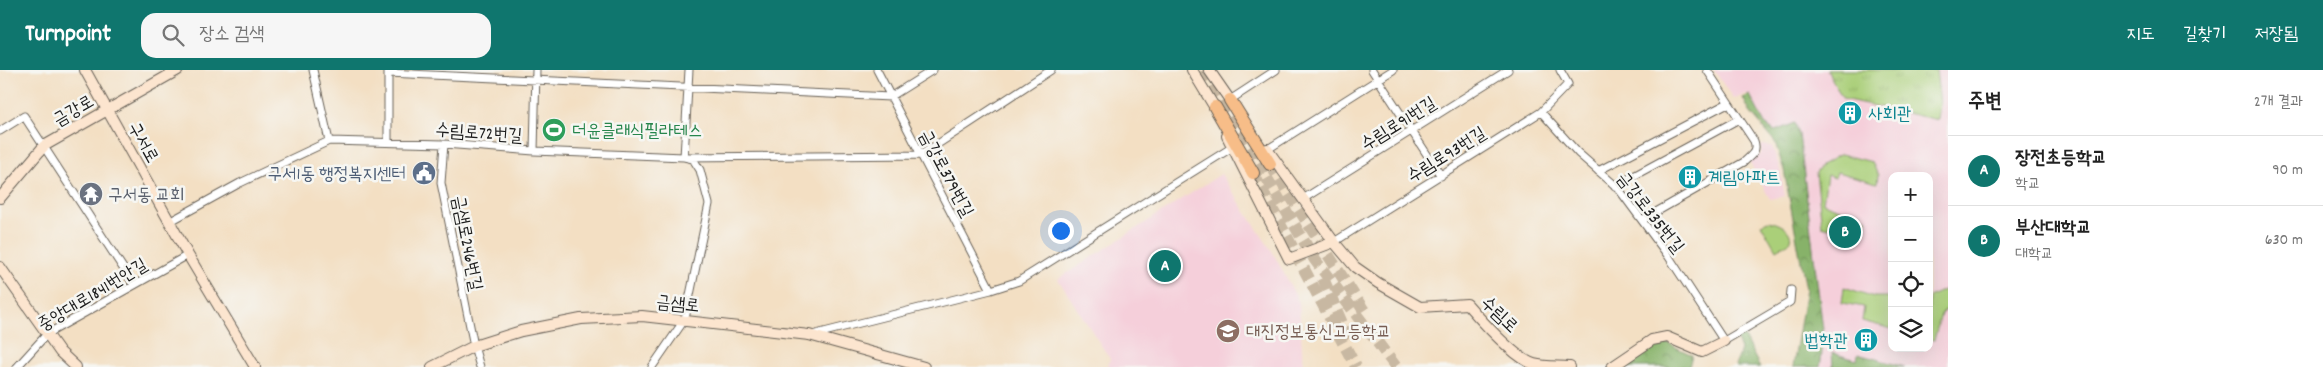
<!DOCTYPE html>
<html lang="ko">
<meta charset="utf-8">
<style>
:root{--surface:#fff;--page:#f6f6f6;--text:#222;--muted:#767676;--line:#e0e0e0;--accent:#0f766e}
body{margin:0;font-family:Dekko,"Poor Story",sans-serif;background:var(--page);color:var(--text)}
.controls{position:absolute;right:15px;bottom:15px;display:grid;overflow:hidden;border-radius:10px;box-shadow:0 5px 20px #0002}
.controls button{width:45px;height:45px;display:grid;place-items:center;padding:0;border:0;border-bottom:1px solid var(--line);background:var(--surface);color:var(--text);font:25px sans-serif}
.you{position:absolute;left:1060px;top:160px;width:18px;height:18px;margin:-12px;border:4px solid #fff;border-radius:50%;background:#1a73e8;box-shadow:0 0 0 8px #1a73e833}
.badge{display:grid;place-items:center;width:32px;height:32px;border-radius:50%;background:var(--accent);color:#fff;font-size:16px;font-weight:700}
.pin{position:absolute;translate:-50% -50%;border:2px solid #fff;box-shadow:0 1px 5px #0006}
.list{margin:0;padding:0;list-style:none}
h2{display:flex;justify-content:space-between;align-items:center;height:65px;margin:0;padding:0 20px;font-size:21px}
h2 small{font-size:16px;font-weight:400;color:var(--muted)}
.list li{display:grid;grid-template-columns:32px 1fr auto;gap:15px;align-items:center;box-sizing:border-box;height:70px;padding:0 20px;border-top:1px solid var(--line)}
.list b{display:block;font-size:19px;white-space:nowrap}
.list p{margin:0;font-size:16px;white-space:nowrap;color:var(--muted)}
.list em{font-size:16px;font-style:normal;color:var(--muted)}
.icon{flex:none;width:28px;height:28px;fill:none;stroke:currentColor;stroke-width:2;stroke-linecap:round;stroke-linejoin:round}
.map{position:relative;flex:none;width:1948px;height:297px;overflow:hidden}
header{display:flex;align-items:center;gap:30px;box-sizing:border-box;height:70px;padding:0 25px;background:var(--accent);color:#fff}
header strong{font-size:24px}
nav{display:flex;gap:28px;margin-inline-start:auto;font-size:18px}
.search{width:350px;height:45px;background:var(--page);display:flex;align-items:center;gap:12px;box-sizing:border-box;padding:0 18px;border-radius:15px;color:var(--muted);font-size:19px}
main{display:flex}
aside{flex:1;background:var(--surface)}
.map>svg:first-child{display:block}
</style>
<header>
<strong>Turnpoint</strong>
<div class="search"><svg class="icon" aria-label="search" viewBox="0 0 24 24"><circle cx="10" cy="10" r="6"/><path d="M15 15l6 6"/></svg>장소 검색</div>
<nav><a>지도</a><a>길찾기</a><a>저장됨</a></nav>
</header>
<main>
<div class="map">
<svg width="1948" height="297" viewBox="0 0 1948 297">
<defs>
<pattern id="forest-crowns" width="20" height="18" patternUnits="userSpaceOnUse" patternTransform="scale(1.25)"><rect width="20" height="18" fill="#87b269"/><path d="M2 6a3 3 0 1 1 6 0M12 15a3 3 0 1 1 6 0" fill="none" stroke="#6e9056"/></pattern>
<pattern id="park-tufts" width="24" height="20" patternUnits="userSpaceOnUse" patternTransform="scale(1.25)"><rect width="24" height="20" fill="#aacf79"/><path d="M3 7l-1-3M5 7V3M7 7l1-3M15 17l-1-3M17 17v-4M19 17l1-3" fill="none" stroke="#92b168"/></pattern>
</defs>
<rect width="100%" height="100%" fill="#f6f6f2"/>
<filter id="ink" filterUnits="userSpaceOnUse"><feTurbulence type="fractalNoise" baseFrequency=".02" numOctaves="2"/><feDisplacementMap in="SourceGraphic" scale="10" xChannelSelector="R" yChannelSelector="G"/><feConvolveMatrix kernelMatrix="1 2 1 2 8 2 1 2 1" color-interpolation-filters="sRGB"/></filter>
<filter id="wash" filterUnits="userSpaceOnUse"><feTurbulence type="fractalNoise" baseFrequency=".0096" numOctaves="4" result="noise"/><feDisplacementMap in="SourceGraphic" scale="20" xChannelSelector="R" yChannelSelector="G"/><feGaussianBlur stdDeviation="1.12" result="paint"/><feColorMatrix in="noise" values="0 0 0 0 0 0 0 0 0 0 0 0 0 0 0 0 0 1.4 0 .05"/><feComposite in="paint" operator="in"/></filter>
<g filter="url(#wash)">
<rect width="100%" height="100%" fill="#f3dfc3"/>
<path fill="#f5cfda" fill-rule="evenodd" d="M1714,0H1948V297H1799L1808,218L1787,97L1777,66L1764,55L1747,24L1733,29ZM1892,106H1929V278H1892Z
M1761,75L1772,76L1780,99L1785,126L1770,129L1749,91L1761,84Z
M1221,104L1273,183L1299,232L1303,297H1108L1110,289L1058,209Z"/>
<path fill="#aacf79" stroke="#63764a" d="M1841,84L1872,92L1878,105L1877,113L1837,102L1835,108L1827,105L1823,133L1867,149L1865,161L1832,151L1829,158L1822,156L1816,103L1822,95Z
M1768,151C1779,153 1791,158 1791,171L1776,180L1761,154Z
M1844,217L1874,227H1892V259L1862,251L1864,237L1842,233Z
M1948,218V241L1945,240L1941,244L1934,270L1929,269V227Z"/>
<path fill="url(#forest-crowns)" stroke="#526742" d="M1750,25L1765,54L1775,61L1795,53L1799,64L1824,268L1820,297H1793L1806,219L1784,100L1775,72L1750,42L1743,28Z
M1743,265L1760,297H1736L1735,295L1741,280L1737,269Z
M1667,273L1692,285L1689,297H1622L1653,276Z
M1832,283L1857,290L1858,284L1905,297H1833Z"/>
<path fill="url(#park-tufts)" stroke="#63764a" d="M1827,0H1936L1940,34L1938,50L1843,29Z"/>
</g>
<g filter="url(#ink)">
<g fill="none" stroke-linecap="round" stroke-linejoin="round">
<path stroke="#c8b8a2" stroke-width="12" stroke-dasharray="12 6" stroke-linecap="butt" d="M1203,0L1315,190L1396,297
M1270,94L1366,244
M1253,103L1356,297
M1323,208L1349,270"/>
<g stroke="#676056" stroke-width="9">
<path id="street" d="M313,0L329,71
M877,0L991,220
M1372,0L1441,106
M388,3L890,27L933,0
M1230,30L1276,0
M1541,42L1578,83L1618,118L1669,187L1724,271L1790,232L1791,220
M0,61L24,46L134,215
M388,72V0
M444,74L441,113L474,276L480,297
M1268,79L1393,0
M534,81L536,0
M1598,101L1728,33
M1615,116L1739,49
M1303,129L1508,0
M1642,150L1744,92C1751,85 1758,82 1754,71L1707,0
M169,152L240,113L329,71L444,74L534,81L684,87L921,85L1051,0
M1334,172L1541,42L1568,14L1560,0
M812,265L991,220L1019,211L1231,78H1236
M17,297L47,264L188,185
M652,297L685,249L709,134L700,100L693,89L684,87L689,0"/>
</g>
<g stroke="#676056" stroke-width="12">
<path id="secondary" d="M85,0L188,185L255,297
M1192,0L1218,43
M1209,0L1234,36
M1227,66L1289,189L1334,172
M1267,79L1334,172L1355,197L1378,213L1420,237L1467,234C1480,249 1516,289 1534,294C1545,297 1559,296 1570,297
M0,128L44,76L178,0
M0,197L60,282L76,297
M432,297L474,276L521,261L581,249L642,246L809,265L924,297
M1612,297L1652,270L1667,267L1702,282L1724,271"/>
</g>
<g stroke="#676056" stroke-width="14">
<path id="highway" d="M1230,30L1270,94
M1215,37L1253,103"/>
</g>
<use href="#street" stroke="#fff" stroke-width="7"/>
<use href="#secondary" stroke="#fce5cf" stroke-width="10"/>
<use href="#highway" stroke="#f7bd88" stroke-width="12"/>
</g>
</g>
<defs>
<g id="building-disc" transform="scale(1.25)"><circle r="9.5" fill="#0f9aa8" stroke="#f6f6f2"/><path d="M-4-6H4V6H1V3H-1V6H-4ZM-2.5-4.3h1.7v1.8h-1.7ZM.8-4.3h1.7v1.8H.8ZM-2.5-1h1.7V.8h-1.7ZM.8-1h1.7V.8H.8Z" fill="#fff"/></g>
<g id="stadium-disc" transform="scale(1.25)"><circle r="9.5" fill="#2e9e5b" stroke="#f6f6f2"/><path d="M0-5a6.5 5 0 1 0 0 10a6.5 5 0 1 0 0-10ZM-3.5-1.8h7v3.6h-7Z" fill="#fff"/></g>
<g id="civic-disc" transform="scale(1.25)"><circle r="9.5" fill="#5c6f8a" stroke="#f6f6f2"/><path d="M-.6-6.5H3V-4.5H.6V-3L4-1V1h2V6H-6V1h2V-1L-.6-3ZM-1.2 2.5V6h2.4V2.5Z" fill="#fff"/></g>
<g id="temple-disc" transform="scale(1.25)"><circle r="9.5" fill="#6b7280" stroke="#f6f6f2"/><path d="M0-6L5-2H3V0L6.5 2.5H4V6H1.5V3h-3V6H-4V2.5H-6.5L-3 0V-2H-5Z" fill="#fff"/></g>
<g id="school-disc" transform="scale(1.25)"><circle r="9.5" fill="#8d6e63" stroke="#f6f6f2"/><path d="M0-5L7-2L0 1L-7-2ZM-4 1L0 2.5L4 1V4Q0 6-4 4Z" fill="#fff"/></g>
</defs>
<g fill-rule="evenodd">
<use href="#building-disc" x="1850" y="43"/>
<use href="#stadium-disc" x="554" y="60"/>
<use href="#civic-disc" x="424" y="103"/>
<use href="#building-disc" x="1690" y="107"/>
<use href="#temple-disc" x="91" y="124"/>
<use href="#school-disc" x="1228" y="261"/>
<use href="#building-disc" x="1866" y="270"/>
</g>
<g text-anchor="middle" stroke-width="5" stroke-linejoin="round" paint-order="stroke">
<g font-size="18" fill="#1c1c1c" stroke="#f6f6f2">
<text transform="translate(73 40) rotate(-30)" y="6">금강로</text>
<text transform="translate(1398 53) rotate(-32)" y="6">수림로91번길</text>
<text transform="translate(479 62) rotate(4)" y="6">수림로72번길</text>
<text transform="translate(144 72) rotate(61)" y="6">구서로</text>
<text transform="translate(1446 84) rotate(-32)" y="6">수림로93번길</text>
<text transform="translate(947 103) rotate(62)" y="6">금강로379번길</text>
<text transform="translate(1651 142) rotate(52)" y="6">금강로335번길</text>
<text transform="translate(468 173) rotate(79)" y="6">금샘로246번길</text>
<text transform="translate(92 224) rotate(-31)" y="6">중앙대로1841번안길</text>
<text transform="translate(678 233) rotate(6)" y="6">금샘로</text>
<text transform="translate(1500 244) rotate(44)" y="6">수림로</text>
</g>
<g font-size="18" fill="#0d838f" stroke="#f6f6f2" text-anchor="start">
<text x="1868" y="49">사회관</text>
<text x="1708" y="113">계림아파트</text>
<text x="1848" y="276" text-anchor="end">법학관</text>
</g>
<g font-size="18" fill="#27864d" stroke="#f6f6f2" text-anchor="start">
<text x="572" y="66">더윤클래식필라테스</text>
</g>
<g font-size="18" fill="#4e5e75" stroke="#f6f6f2" text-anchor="end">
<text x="406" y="109">구서1동 행정복지센터</text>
</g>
<g font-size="18" fill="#5b616d" stroke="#f6f6f2" text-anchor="start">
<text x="108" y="130">구서동 교회</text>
</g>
<g font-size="18" fill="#785e54" stroke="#f6f6f2" text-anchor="start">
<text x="1246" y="267">대진정보통신고등학교</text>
</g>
</g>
</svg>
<div class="controls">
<button>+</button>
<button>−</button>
<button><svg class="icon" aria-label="locate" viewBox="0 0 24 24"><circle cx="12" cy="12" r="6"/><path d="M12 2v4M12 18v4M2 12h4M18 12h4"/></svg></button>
<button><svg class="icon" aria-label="layers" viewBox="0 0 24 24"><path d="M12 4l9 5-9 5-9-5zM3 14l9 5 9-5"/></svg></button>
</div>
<div class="you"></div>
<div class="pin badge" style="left:1165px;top:196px">A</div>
<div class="pin badge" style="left:1845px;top:162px">B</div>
</div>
<aside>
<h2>주변<small>2개 결과</small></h2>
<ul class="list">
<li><span class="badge">A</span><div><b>장전초등학교</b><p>학교</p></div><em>90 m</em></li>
<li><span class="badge">B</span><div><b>부산대학교</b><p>대학교</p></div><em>630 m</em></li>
</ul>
</aside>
</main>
